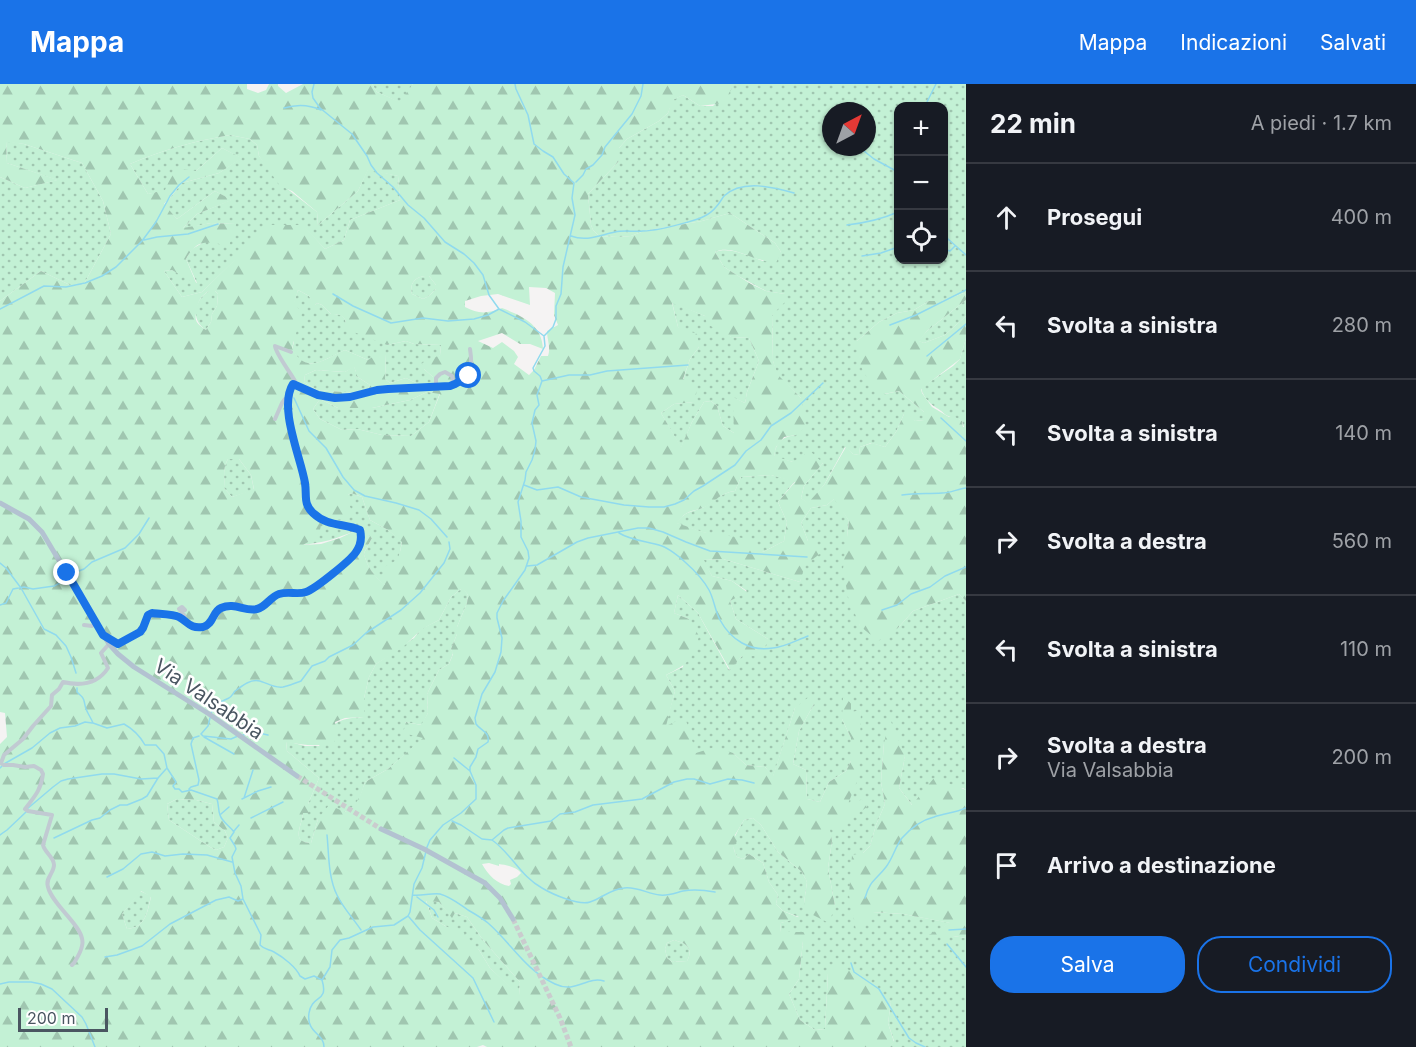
<!DOCTYPE html>
<html lang="it">
<meta charset="utf-8">
<style>
:root{--surface:#171b24;--page:#20242c;--text:#f1f3f6;--muted:#9ea1a6;--line:#363941;--accent:#1a73e8}
body{margin:0;font-family:Inter,sans-serif;background:var(--page);color:var(--text)}
.controls{position:absolute;right:18px;top:18px;display:grid;overflow:hidden;border-radius:12px;box-shadow:0 2px 4px #0004}
.controls button{width:54px;height:54px;display:grid;place-items:center;padding:0;border:0;border-bottom:2px solid var(--line);background:var(--surface);color:var(--text);font:30px sans-serif}
.compass{position:absolute;left:822px;top:18px;width:54px;height:54px;border-radius:50%;background:var(--surface);box-shadow:0 2px 4px #0004;rotate:41deg}
.scale{position:absolute;left:18px;bottom:15px;width:90px;box-sizing:border-box;padding-left:6px;border:3px solid #4a5661;border-top:0;font-size:16px;line-height:21px;white-space:nowrap;color:#4a5661;-webkit-text-stroke:4px #fff;paint-order:stroke}
.stop{position:absolute;width:18px;height:18px;margin:-14px;border:4px solid #1a73e8;border-radius:50%;background:#fff}
.stop.end{background:#1a73e8;border-color:#fff;box-shadow:0 2px 6px #0008}
.list{margin:0;padding:0;list-style:none}
h2{display:flex;justify-content:space-between;align-items:center;height:78px;margin:0;padding:0 24px;font-size:26px}
h2 small{font-size:20px;font-weight:400;color:var(--muted)}
.list li{display:grid;grid-template-columns:39px 1fr auto;gap:18px;align-items:center;box-sizing:border-box;height:108px;padding:0 24px;border-top:2px solid var(--line)}
.list b{display:block;font-size:22px;white-space:nowrap}
.list p{margin:0;font-size:20px;white-space:nowrap;color:var(--muted)}
.list em{font-size:20px;font-style:normal;color:var(--muted)}
.actions{display:flex;gap:12px;padding:18px 24px}
.actions a{flex:1;padding:14px 0;border:2px solid var(--accent);border-radius:24px;text-align:center;font-size:21px;color:var(--accent)}
.actions .main{background:var(--accent);color:#fff}
.icon{flex:none;width:33px;height:33px;fill:none;stroke:currentColor;stroke-width:2;stroke-linecap:round;stroke-linejoin:round}
.map{position:relative;flex:none;width:966px;height:963px;overflow:hidden}
header{display:flex;align-items:center;gap:36px;box-sizing:border-box;height:84px;padding:0 30px;background:var(--accent);color:#fff}
header strong{font-size:28px}
nav{display:flex;gap:33px;margin-inline-start:auto;font-size:21px}
main{display:flex}
aside{flex:1;background:var(--surface)}
.map>svg:first-child{display:block}
</style>
<header>
<strong>Mappa</strong>
<nav><a>Mappa</a><a>Indicazioni</a><a>Salvati</a></nav>
</header>
<main>
<div class="map">
<svg width="966" height="963" viewBox="0 0 966 963">
<defs>
<pattern id="grass-dots" width="8" height="8" patternUnits="userSpaceOnUse" patternTransform="scale(1.5)"><rect width="8" height="8" fill="#c3f1d5"/><path d="M2 2h.1M6 6h.1" fill="none" stroke="#a0c6b0" stroke-width="1.8" stroke-linecap="round"/></pattern>
<pattern id="forest-firs" width="22" height="20" patternUnits="userSpaceOnUse" patternTransform="scale(1.5)"><rect width="22" height="20" fill="#c3f1d5"/><path d="M5 1l3.5 6h-7zM16 11l3.5 6h-7z" fill="#a0c6b0"/></pattern>
</defs>
<rect width="100%" height="100%" fill="#f5f3f3"/>
<path fill="url(#grass-dots)" fill-rule="evenodd" d="M372,0H413L401,19L377,8Z
M732,0H966V211L964,209L942,217H929L914,226L897,229L879,238L857,257L885,310L899,307L924,328V336L915,337L904,330L896,348L885,363L871,359L860,363L859,371L853,370L845,363L824,401L808,420L801,414L804,402L823,379L793,378L774,373C776,358 781,353 796,351L801,314L777,291L773,277L772,231L785,210L766,207L738,192L724,183L715,168C729,162 749,172 763,177L781,168L775,159L730,129L702,137L644,147L631,152L618,153L599,152L593,146L591,141L588,110L619,77V64L627,55L659,37L668,29L672,16L683,11L700,22H713L732,4ZM898,22H944V176H898ZM831,27H867V63H831Z
M230,51L250,55L257,61L259,72L285,103L317,128L318,141L358,107L368,85L398,92L400,116L350,136L344,156L325,165L302,141L234,177L202,208L182,213L164,187L172,186L197,199L186,175L192,165L235,140L211,139L182,145L197,130L231,116L215,107L177,135L164,121L182,99L219,89L241,74L222,64L196,87L165,107L148,110L130,80C162,66 195,57 230,51Z
M6,57L24,60L82,79L103,117L111,150L84,200L72,202L41,187L0,217V93L25,104L57,96L7,79Z
M425,192H429L436,201V205L429,212L423,215L412,210C409,200 415,193 425,192Z
M298,206L309,212L315,221L317,219L322,221L331,230C339,230 344,230 346,239L387,261L406,257L414,260L441,261L440,271L424,285L433,293V301H420L406,294L390,299L385,295L386,270L368,276L345,266C324,275 306,292 292,265L294,258L293,221Z
M209,207H215L218,210L217,222L212,230L211,238L206,246C190,236 194,216 209,207Z
M966,216V232L945,251L924,259L918,257L927,247Z
M672,218L705,232L731,253L749,254L759,277L747,308L745,319L734,314V349L723,342L717,322L711,317L704,318L692,338L681,364L661,329L674,320L694,318L683,296L690,275L699,263L678,243Z
M966,254V343H964L962,337C957,334 953,334 948,332C945,331 943,328 940,326C931,321 924,315 921,304L953,282L960,275Z
M354,282L356,288V292L370,301L368,305L356,309L317,306L304,298L305,291L316,286L345,288Z
M427,308L440,309L429,338L411,352L382,351L357,345L342,346L320,335L313,325L320,315L338,324H372L410,316Z
M228,375H239L251,391L254,406L232,413L224,404C225,391 222,386 228,375Z
M771,391L795,397L778,418L787,438L784,457L763,468L725,453L702,448L676,439C689,423 695,430 709,420C720,413 722,409 735,407L741,393Z
M351,409L362,413L370,436L388,446L402,457L399,474L394,480L386,502C375,494 366,482 364,469L372,454L357,446C336,455 323,459 300,461L321,439L348,418V411Z
M835,414L849,437L848,443L847,457L860,542L898,544L913,527L959,510L966,517V586L965,587L966,588V706L963,704L913,722L899,704L905,672L884,659L881,698L885,720L876,741L870,762L863,769L873,828L903,830L951,839L928,852H953L966,854V963H890L894,957L888,939L891,918L828,889L825,945L815,946L800,936L789,910L799,895L803,857L780,848L781,839L799,833L783,827L776,820L778,811L769,798L763,779L749,770L743,775L737,773C729,759 737,748 744,736L753,734L761,741L778,768L802,788L807,798L804,819L835,822L828,784L832,757L828,740L845,726L861,626L842,635L851,654V677L846,687L829,698L820,718L807,715L806,686L793,680L799,647L814,620L795,624L773,693L765,683L746,681L733,669L696,670L665,643L675,607L666,591L683,583L689,535L674,529L678,511L698,529L729,586L742,572L768,555L736,535L730,517L747,507L732,497L712,492L703,476L723,475L800,498L808,457L801,439L811,424L827,421Z
M461,505H464L468,511L467,519L457,543V550L451,565L453,569L449,580L439,586L427,610L428,629L422,641L405,638L424,654L388,685L365,698C363,704 361,712 358,717C351,730 331,732 318,735L311,759C290,759 302,742 303,729H308V720L319,694L287,667L286,657L305,662H319C335,638 334,635 364,633V614L369,593L376,580L414,554L421,545L439,536L451,513Z
M177,715L196,716L212,720L214,738L225,747L228,754L224,763L216,766L210,763L169,736L167,720Z
M140,807L151,812C147,829 146,843 127,845L122,830Z
M426,816L439,818L452,833L455,829L467,833L483,856L520,898L519,912L490,884L479,866L447,843L432,834Z
M674,856C686,859 694,864 687,877L672,878L667,874L665,865L667,859Z"/>
<path fill="url(#forest-firs)" fill-rule="evenodd" d="M0,0H247V5L258,9L266,6L269,0H278V2L286,9L303,0H372L377,8L400,18L413,0H732V4L724,19L700,22L683,11L673,16L668,29L659,37L627,55L619,64V77L588,110L591,141L593,146L599,152L618,153L631,152L644,147L702,137L730,129L775,159L781,168L776,179C772,178 767,178 762,176C747,173 730,161 715,168L724,183L751,200L766,207L785,210L788,215L772,231L773,277L778,291L801,314L805,331V344L796,351L784,353L776,363L774,372L793,378L810,367L823,379L804,402L801,414L808,419L824,401L846,363L853,370L859,371L860,363L872,359L885,363L896,348L904,330H909L915,337L924,336V328L899,307L884,310L875,306L863,287L857,272V257L879,238L897,229L914,226L929,217H942L964,209L966,211V216L927,247L919,257L924,259L945,251L966,232V254L960,275L921,305L922,309L932,323L949,333H955L962,337L963,343H966V517L959,510L913,527L898,544L878,557L860,542L848,513L843,485L849,437L834,415L827,421L811,424L801,439L808,457L821,469L805,481L800,498L723,475L704,476L712,492L732,497L747,508L730,517L736,535L768,555L762,572H742L730,586L698,529L678,511L674,529L689,535L699,552C693,576 688,580 666,591L675,607L666,642L685,633L696,669L715,663L733,669L746,681L765,683L773,692L795,624L810,612L814,620L799,647L793,680L806,686L807,715L820,718L829,698L846,687L851,677V654L842,635L843,613L851,619V628L861,626L859,692L846,725L862,715L867,723L837,744L829,740L832,757L828,784L835,822L829,839L809,829L804,819L807,798L802,788L778,768L761,741L753,734L744,736L735,751L738,756C732,762 733,765 737,773L743,775L749,770L763,779L769,798L778,811L776,820L783,827L800,834L781,839L780,848H809L812,857H803L799,895L789,910L800,936L815,946L825,945L828,889L833,881C857,885 874,903 891,918L888,939L894,958L890,963H487L483,961L477,963H0V660L7,653L5,629L0,628V217L41,187L72,202L84,200L111,150L103,117L82,79L24,60L6,58L7,79L58,96L25,104L0,93ZM230,51L250,55L257,61L259,72L280,102L292,107L317,128L318,141L358,107L368,86L398,92L400,116L350,136L344,156L325,165L303,141H270L202,208L182,213L164,187L172,186L197,201L186,175C198,153 208,158 229,162L236,140L211,139L183,144L197,130L232,116L215,107L177,135L164,120L182,99L219,89L242,74L222,64L196,87L174,84L165,106L148,110L130,80C162,66 195,57 230,51ZM425,192H429L436,201V205L429,212L423,215L412,210C409,200 415,193 425,192ZM529,203L546,204L555,209L554,231L558,241L547,247C547,256 551,263 548,272H541L534,286L529,291L514,280L518,273L514,267L502,258L493,264L478,257L502,249L520,260H530L543,265C542,240 522,232 502,224C487,230 478,230 465,223V217L481,212L498,210L530,221ZM298,206L309,212L315,224V221L317,219L322,221L331,230C342,230 347,233 346,245L387,261L406,257L414,260L441,261L440,271L422,279L424,285L433,293V300L420,301L406,294L390,299L385,295L386,270L380,268L368,276L345,266C324,275 306,292 292,264L302,228L294,220ZM209,207H215L218,210L217,222L212,230L211,238L206,246C203,244 197,240 196,236C195,233 196,229 197,226C198,216 201,212 209,207ZM672,219L705,232L707,240L731,253L749,254L759,277L747,308L745,319L733,313L734,349L723,342L717,322L711,317L704,318L692,338L681,363L661,329L674,320L695,318L697,304L683,295L690,275L699,263L697,250L678,243ZM354,283L356,288V292L370,301L368,305L356,309L317,306L304,298L305,291L316,286L345,288ZM427,308L440,310L429,338L411,352L382,351L357,345L342,346L320,335L313,325L320,315L338,324H372L410,316ZM228,375H239L251,391L254,405L232,413L224,404C225,392 222,386 228,375ZM771,391L795,398L778,418L787,438L784,457L763,468L749,455L703,448L677,439C689,422 695,430 710,420C720,413 722,409 735,407L741,393ZM351,409L362,413L370,436L388,446L402,458C399,474 399,477 383,483L385,501C375,493 366,482 364,469L372,454L365,448L357,446L340,454L321,460L303,461C314,454 320,454 321,439L347,434L352,427L348,418V411ZM461,505L464,506L468,511L467,519L457,543V550L451,565L453,570L449,580L439,586L427,610L428,629L421,641L406,638L403,649L423,654L388,685L365,698C360,712 358,721 345,728L329,721L318,735L311,759C290,758 302,742 303,729H308V720L319,694L287,667L286,658C303,661 317,663 334,659L337,650L335,638L345,634L364,633V614L369,593L376,580L402,564L422,545L439,536L451,513ZM177,715L196,716L212,720L214,738L225,747L228,754L224,763L216,766L210,763L169,736L167,720ZM489,779L499,782V780C506,781 517,783 521,789L517,793L510,796L511,800L509,802C497,800 488,791 482,780ZM141,807L151,813C147,829 146,843 127,845L122,830ZM426,817L439,818L452,834L455,829L467,833L483,856L520,898L519,911L490,884L479,866L460,845L447,843L432,834ZM674,856C686,859 694,864 687,877L672,878L667,874L665,865L667,859Z
M890,635L905,672L899,704L912,721L934,694L966,706V854L953,852H927L950,839L903,830L873,828L856,846L849,811L852,771L863,769L870,762L876,741L885,720L881,698L884,659Z"/>
<g fill="none" stroke-linecap="round" stroke-linejoin="round">
<path stroke="#90daee" stroke-width="1.5" d="M314,0L312,8L313,14L320,24L352,50L367,72L371,81L377,89L393,103L408,121L424,134L445,158L464,170L474,179L483,191L489,211L499,225L525,238L544,252
M925,22L936,0
M284,24C297,20 308,20 321,26
M859,63L874,75L898,88
M576,98L583,91L586,85L593,81L602,71L605,63L632,30L641,12L643,0
M847,141C865,139 882,135 898,128
M944,149L948,155L966,171
M571,152C587,158 600,151 615,148C624,146 634,148 643,147C657,147 674,142 688,138C698,135 709,132 716,123C719,120 721,116 724,112C742,95 773,103 794,109
M144,156L157,153L188,150L218,140
M944,165L950,167L955,162
M862,172L881,169L898,163
M333,210L353,222L391,239L423,234L448,237L474,235L488,231L499,225
M0,225L44,202L66,203L85,199L102,192L116,183L142,157L156,138L170,112L179,101L189,93
M890,241L916,231L966,206
M927,272L966,240
M542,297L569,291H590L607,287L688,281
M294,314L309,347L326,364L343,393L354,406L365,412L396,419L419,426L431,435L447,453
M941,334L966,357
M524,401L537,406L558,403L581,413L624,421L649,423H664L675,420L684,416L694,407L703,402L735,381L746,367L761,356L771,342L791,329L823,299
M902,411C915,409 928,410 942,409C950,409 958,405 966,404
M619,449C632,457 648,457 662,462C668,464 680,473 685,478C694,486 703,495 709,506C714,515 715,527 720,536C731,556 750,568 773,564C785,563 797,556 808,552
M0,479L6,484L21,504L44,545L56,551L66,562L71,573L76,589
M527,482L537,481L577,458L588,454L638,444H649L663,448L686,458L710,467L807,473
M0,521L6,519L13,505L24,503L33,505L54,502L68,495L71,490L84,485L92,478L125,464L139,450L149,434
M882,526L897,521L911,510L930,503L945,492L966,483
M77,604V608C86,616 83,615 86,625C88,630 91,634 93,639L107,644L124,640C133,645 140,652 145,661H156L164,670L167,684L176,698L173,702L175,705H179L182,708L191,706L217,715C219,721 218,726 220,731C222,738 230,742 234,748L230,754L235,762L236,765L232,773L235,789L241,802L243,815L261,851L260,861C265,866 268,865 274,868C283,873 296,883 300,892L305,895L314,892L322,896C329,919 312,910 309,929C306,949 324,949 324,963
M211,629C217,618 219,619 229,614C232,612 232,611 235,607C238,605 243,601 247,599C262,591 268,605 283,603C288,602 295,599 301,597L312,582L325,577L329,573L353,561L366,549L401,526L420,509L444,479L450,465L449,458
M210,634L208,642L201,650L203,652L231,655L238,652
M243,651L254,648L268,651
M204,653L234,670
M454,674L470,687
M4,680L32,664L50,649L60,644L75,642L85,638L92,639
M0,684L2,682
M189,705L191,703L198,701L199,696L191,660L193,654L199,652
M244,714L253,686
M242,715L258,707L271,703
M27,725L53,703L61,697L68,695L102,690H114L141,695L158,694
M221,730L229,723
M251,734L283,718
M452,737L461,741L482,755L492,756L504,746L508,744L551,737L560,730L575,728L593,721L642,715L674,698L687,695H694L710,700L728,695L742,696L754,699
M234,747L239,741
M0,751L7,746L26,728
M327,751C329,770 328,793 337,811C343,824 353,834 361,846
M54,754L92,736L100,734L110,726L120,721H127L142,715L147,712L158,694L166,685
M492,756C511,769 521,793 542,804C552,810 579,822 590,818C602,814 611,805 624,804C636,802 648,810 660,811C668,812 675,809 683,807C694,805 704,806 715,808
M107,793L123,785L141,770L152,768L165,772L183,770L207,771L232,778
M413,811C421,812 431,809 440,810C451,813 459,820 468,826C475,830 482,834 488,839C512,860 525,886 555,900C576,910 586,892 604,897
M417,813L434,826L438,833
M865,814C870,796 876,796 886,783C893,774 895,763 902,754C910,745 922,736 934,733C945,729 955,729 966,724
M409,833L420,846L473,894L494,938
M949,846L966,845
M947,860L966,883
M105,873L117,871L142,862L170,840L216,816L229,813L238,817L243,815
M851,879L854,888L879,905L909,954L916,959L925,963
M322,896L330,883L332,866L340,856L349,854L373,843L394,841L408,832L410,828L414,800L422,784L427,763L430,756L443,741L461,729L476,715V701L470,687V683L476,673L478,665L488,658C490,648 481,647 476,640L475,634L482,610L495,588L501,568L502,554L497,534V529L503,517L525,486L529,474L528,467L521,453V437L518,418L525,396L526,388L532,376L535,366L536,357L532,339L535,326L539,321L537,311L542,297L540,292L534,287L533,284L545,262L544,252L553,243L556,235V222L561,210L563,183L575,131L572,114L574,99L564,90L553,73L543,67L534,60L528,31L516,5L515,0
M0,900L9,898H31L41,900L52,905L82,933L86,940L95,963"/>
<path stroke="#caccce" stroke-width="5" stroke-dasharray="5 2.5" stroke-linecap="butt" d="M297,692L381,745
M513,835L560,934L571,963"/>
<path stroke="#c1cad2" stroke-width="4" d="M293,300L318,311L335,314L350,313L377,306L450,302L453,297L452,292L445,288L440,290L436,294V303
M452,301C472,295 473,284 470,265
M275,335L282,319L285,315L288,317
M185,526L182,523L179,525L184,531L186,539
M84,541L92,542
M104,551L118,560L121,559L140,548L143,545L148,531L152,529C158,530 173,530 179,533C188,538 189,545 203,543C214,541 212,528 221,524C235,518 245,528 257,525C266,523 270,514 279,510C288,507 298,511 306,508C316,505 351,476 356,468C361,461 362,454 360,446L326,437L315,431L308,424L305,415V400L293,357L289,317L288,311L295,297C290,288 276,270 275,262L291,268
M72,881L74,879C77,874 81,868 82,862C87,844 53,823 48,803C45,794 54,789 54,781C54,773 45,769 43,761L52,731L28,727L25,725C35,712 41,706 43,690L41,686L34,682L25,683L13,681H4L1,679L4,671L23,655L33,642L51,622L52,611L59,605L63,598C80,602 97,601 108,584L101,569L109,560"/>
<path stroke="#b3c2d1" stroke-width="5" d="M0,419L29,435L42,448L109,560L118,570L134,583L209,630L297,692
M381,745L424,765L485,799L500,814L513,835"/>
</g>
<g fill="none" stroke-linecap="round" stroke-linejoin="round">
<path stroke="#1a73e8" stroke-width="8" d="M67,489L103,551L118,560L140,548L143,544L148,531L152,529C158,530 173,530 179,533C188,538 190,545 203,543C214,540 212,528 221,524C235,518 245,528 257,525C266,523 270,513 279,510C288,507 298,511 306,508C315,505 351,476 356,468C361,461 362,454 360,446C344,439 328,443 313,429C303,420 307,411 305,399C301,374 278,323 293,300L318,311L335,314L350,313L377,306L388,305L450,302L455,300L469,292"/>
</g>
<g text-anchor="middle" stroke-width="5" stroke-linejoin="round" paint-order="stroke">
<g font-size="20" fill="#4a5661" stroke="#fff">
<text transform="translate(209 615) rotate(34)" y="7">Via Valsabbia</text>
</g>
</g>
</svg>
<div class="controls">
<button>+</button>
<button>−</button>
<button><svg class="icon" aria-label="locate" viewBox="0 0 24 24"><circle cx="12" cy="12" r="6"/><path d="M12 2v4M12 18v4M2 12h4M18 12h4"/></svg></button>
</div>
<svg class="compass" viewBox="-18 -18 36 36"><path d="M0-13l5 13h-10z" fill="#e53935"/><path d="M0 13l5-13h-10z" fill="#9ea1a6"/></svg>
<div class="scale">200 m</div>
<div class="stop" style="left:469px;top:292px"></div>
<div class="stop end" style="left:67px;top:489px"></div>
</div>
<aside>
<h2>22 min<small>A piedi · 1.7 km</small></h2>
<ul class="list">
<li><svg class="icon" aria-label="ahead" viewBox="0 0 24 24"><path d="M12 20V5M6 11l6-6 6 6"/></svg><div><b>Prosegui</b></div><em>400 m</em></li>
<li><svg class="icon" aria-label="left" viewBox="0 0 24 24"><path d="M17 20v-9H6M10 6l-5 5 5 5"/></svg><div><b>Svolta a sinistra</b></div><em>280 m</em></li>
<li><svg class="icon" aria-label="left" viewBox="0 0 24 24"><path d="M17 20v-9H6M10 6l-5 5 5 5"/></svg><div><b>Svolta a sinistra</b></div><em>140 m</em></li>
<li><svg class="icon" aria-label="right" viewBox="0 0 24 24"><path d="M7 20v-9h11M14 6l5 5-5 5"/></svg><div><b>Svolta a destra</b></div><em>560 m</em></li>
<li><svg class="icon" aria-label="left" viewBox="0 0 24 24"><path d="M17 20v-9H6M10 6l-5 5 5 5"/></svg><div><b>Svolta a sinistra</b></div><em>110 m</em></li>
<li><svg class="icon" aria-label="right" viewBox="0 0 24 24"><path d="M7 20v-9h11M14 6l5 5-5 5"/></svg><div><b>Svolta a destra</b><p>Via Valsabbia</p></div><em>200 m</em></li>
<li><svg class="icon" aria-label="arrive" viewBox="0 0 24 24"><path d="M6 21V4h12l-3 4 3 4H6"/></svg><div><b>Arrivo a destinazione</b></div></li>
</ul>
<div class="actions"><a class="main">Salva</a><a>Condividi</a></div>
</aside>
</main>
